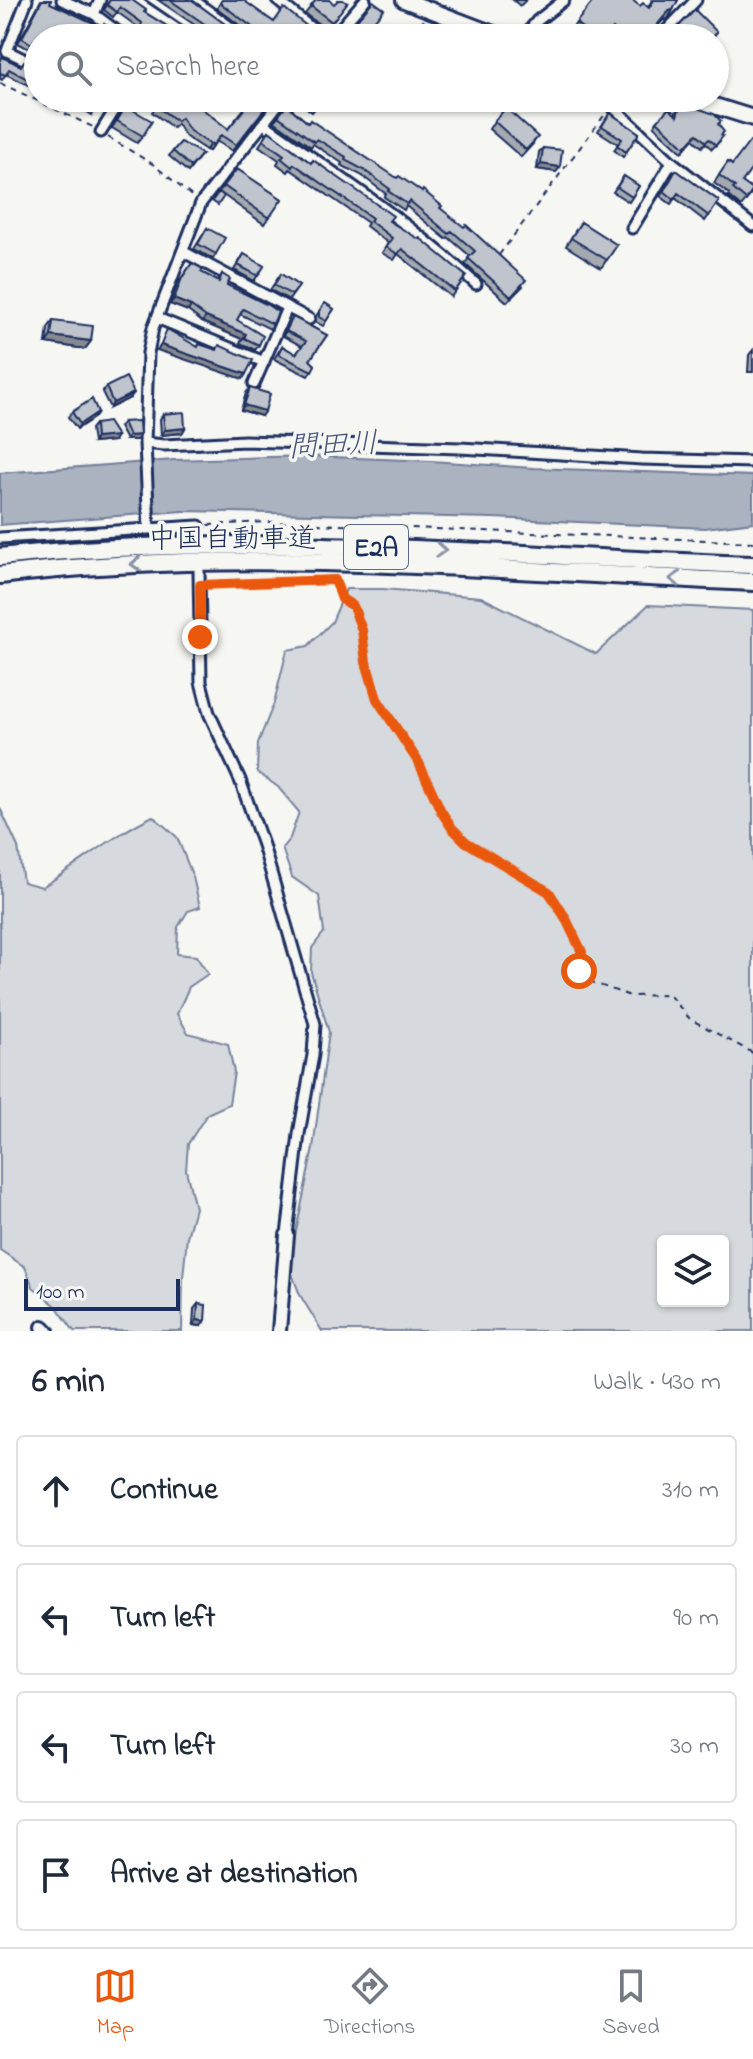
<!DOCTYPE html>
<meta charset="utf-8">
<style>
:root{--surface:#fff;--page:#f2f2f3;--text:#1f2937;--muted:#747a83;--line:#e0e1e3;--accent:#ea580c}
body{margin:0;font-family:"Indie Flower","Klee One",sans-serif;background:var(--page);color:var(--text)}
.controls{position:absolute;right:24px;bottom:24px;display:grid;overflow:hidden;border-radius:8px;box-shadow:0 2px 6px #0004}
.controls button{width:72px;height:72px;display:grid;place-items:center;padding:0;border:0;border-bottom:2px solid var(--line);background:var(--surface);color:var(--text);font:40px sans-serif}
.scale{position:absolute;left:24px;bottom:20px;width:156px;box-sizing:border-box;padding-left:8px;border:4px solid #1b2f5e;border-top:0;font-size:22px;line-height:28px;white-space:nowrap;color:#1b2f5e;-webkit-text-stroke:6px #f6f6f2;paint-order:stroke}
.stop{position:absolute;width:24px;height:24px;margin:-18px;border:6px solid #ea580c;border-radius:50%;background:#fff}
.stop.end{background:#ea580c;border-color:#fff;box-shadow:0 2px 8px #0008}
.list{margin:0;padding:0;list-style:none}
h2{display:flex;justify-content:space-between;align-items:center;height:104px;margin:0;padding:0 32px;font-size:34px}
h2 small{font-size:26px;font-weight:400;color:var(--muted)}
.list li{display:grid;grid-template-columns:52px 1fr auto;gap:24px;align-items:center;box-sizing:border-box;height:112px;margin:0 16px 16px;padding:0 16px;border:2px solid var(--line);border-radius:8px}
.list b{display:block;font-size:30px;white-space:nowrap}
.list em{font-size:26px;font-style:normal;color:var(--muted)}
.icon{flex:none;width:44px;height:44px;fill:none;stroke:currentColor;stroke-width:2;stroke-linecap:round;stroke-linejoin:round}
.map{position:relative;flex:none;width:753px;height:1331px;overflow:hidden}
.search{position:absolute;background:var(--surface);box-shadow:0 2px 6px #0004;left:24px;right:24px;top:24px;height:88px;display:flex;align-items:center;gap:20px;box-sizing:border-box;padding:0 28px;border-radius:44px;color:var(--muted);font-size:30px}
.sheet{height:616px;background:var(--surface)}
nav{display:flex;justify-content:space-around;align-items:center;box-sizing:border-box;height:112px;border-top:2px solid var(--line);background:var(--surface);font-size:22px;color:var(--muted)}
nav a{display:grid;justify-items:center;gap:4px}
nav .on{color:var(--accent)}
.map>svg:first-child{display:block}
</style>
<div class="map">
<svg width="753" height="1331" viewBox="0 0 753 1331">
<rect width="100%" height="100%" fill="#f6f6f2"/>
<filter id="ink" filterUnits="userSpaceOnUse"><feTurbulence type="fractalNoise" baseFrequency=".0125" numOctaves="2"/><feDisplacementMap in="SourceGraphic" scale="16" xChannelSelector="R" yChannelSelector="G"/><feConvolveMatrix kernelMatrix="1 2 1 2 8 2 1 2 1" color-interpolation-filters="sRGB"/></filter>
<g filter="url(#ink)">
<path fill="#d6d9dd" stroke="#78849e" stroke-width="2" fill-rule="evenodd" d="M346,589H383L481,597L596,654L648,605L753,610V1331H322L300,1295L289,1266L313,1148L329,1032L311,972L312,948L324,932L319,896L292,877L282,848L290,838L299,812L278,787L257,772L258,743L274,703L287,650L308,646L332,622ZM663,1241H723V1301H663Z
M0,808L18,847L23,882L42,887C80,864 113,835 153,816L177,837L193,877L200,907L188,911L178,927L177,954L196,956L208,974L189,987L177,1014L188,1033L228,1044L234,1072L229,1104L207,1114L188,1144L186,1170L195,1208L187,1237L183,1278L182,1331H74L56,1306L33,1287L25,1267L0,1250Z"/>
<path fill="#abb2c0" stroke="#717e99" stroke-width="2" d="M306,456L431,461L533,468L753,476V522L705,528L493,518L183,511L0,525V473L174,460Z"/>
<g fill="none" stroke-linecap="round" stroke-linejoin="round">
<g stroke="#1b2f5e" stroke-width="15">
<path id="street" d="M27,0L7,51L38,66
M62,0L94,14L126,38
M134,0L190,38
M193,0L245,38
M277,0L323,38
M94,14L100,0
M332,38L365,0
M523,38L537,21L564,0
M664,38L667,30L696,0
M618,98L611,105L672,162L632,228
M264,124C337,175 410,223 476,284
M101,132L122,98
M672,162L753,226
M184,252L309,319
M157,318L264,362
M254,384L287,308
M145,443L164,445L245,441L460,448L642,459L753,462
M199,526L149,529L145,443L148,353L153,328L201,203L283,98
M0,538L149,529
M199,571L201,682L209,713L240,780L263,845L315,1024L313,1055L299,1134L287,1235"/>
</g>
<g stroke="#1b2f5e" stroke-width="18">
<path id="secondary" d="M43,1327L47,1331
M279,1331L287,1235"/>
</g>
<g stroke="#1b2f5e" stroke-width="20">
<path id="primary" d="M404,0L504,38
M689,98L753,118"/>
</g>
<g stroke="#1b2f5e" stroke-width="22">
<path id="highway" d="M0,557C251,530 502,556 753,565
M0,575C250,545 502,572 753,582"/>
</g>
<path stroke="#1b2f5e" stroke-width="2" stroke-dasharray="6 6" stroke-linecap="butt" d="M0,83L93,127
M108,137L154,165L194,198
M499,255L606,113
M208,525L266,522L753,542
M209,584L335,580L342,599L353,606L362,630L366,662L377,699L419,763L441,811L452,828L466,842L549,892L565,917L582,952L579,971L594,983L630,996L669,995L690,1019L753,1053"/>
<use href="#street" stroke="#f6f6f2" stroke-width="9"/>
<use href="#secondary" stroke="#f6f6f2" stroke-width="12"/>
<use href="#primary" stroke="#f6f6f2" stroke-width="14"/>
<use href="#highway" stroke="#f6f6f2" stroke-width="16"/>
</g>
<path fill="#a5a9b0" stroke="#1b2f5e" stroke-width="2" d="M41,0H51L50,3L125,38H38L29,49L18,43Z
M110,0L144,12L186,38H150L137,31L139,28L117,12L113,17L104,10Z
M158,0H192L244,38H214Z
M222,0L274,22L316,38H267L261,33L257,38H251V34L217,8Z
M316,0L334,4L347,3L326,29L305,14Z
M513,0H526L520,6Z
M652,0H678L668,19L663,20L647,38H578L570,32L576,23L640,6L648,7Z
M374,21L400,38H359L349,30L352,25Z
M679,26L713,38H678L674,34Z
M2,57L21,66L38,68V85L30,82L28,85L6,74L2,80L0,79V60Z
M50,98H103L92,115L69,100L65,105Z
M162,98L179,108L185,101L182,98H208L200,108L228,129L249,103L243,98H273L232,151L216,141L209,151L206,150L186,137L177,124L173,128L152,112Z
M294,98H323L312,112Z
M469,98H488L479,108Z
M681,102L718,124L721,135L720,141L712,149L705,143L702,147L693,139L682,152L654,126L657,121L675,114Z
M287,105L308,123L440,208L523,286L507,302L465,264L470,256L448,237L446,239L406,206L404,210L384,197L386,194L361,175L341,165L342,163L313,144L311,147L274,121Z
M126,106L143,136L137,143L112,128Z
M610,113L639,133L623,157L614,150L618,144L598,131Z
M494,121L533,144L521,157L489,129Z
M269,131L311,163L466,276L451,297L398,254L394,260L382,253L388,243L366,226L368,223L290,169L288,172L277,164L279,160L259,146Z
M181,142L202,154L188,172L169,156Z
M543,148L560,167L556,172L537,169L539,152Z
M728,162L748,174L742,182L753,192L741,207L728,196L729,194L714,183Z
M237,169L282,199L264,224L219,192Z
M676,170L719,201L705,221L675,198L671,204L660,196Z
M624,176L639,186L629,202L613,192Z
M581,222L617,245L601,268L566,246Z
M207,228L216,254L213,259L194,249Z
M244,254L264,266L254,281L234,270Z
M192,263L201,272L218,281L222,274L227,285L273,324L270,329L240,314L237,320L259,345L255,350L240,343L242,339L202,322L188,311L170,304L178,283Z
M281,274L299,286L289,300L270,290Z
M325,303L334,309L323,326L316,322V316Z
M293,317L327,335L310,360L315,365L308,376L274,359L282,346L296,354L302,346L283,336Z
M53,321L91,341L85,349L46,343L48,328Z
M753,350V372H748L749,355Z
M106,387L130,398L110,408L102,392Z
M250,388L261,416L241,410L246,393Z
M72,412L95,417L77,429L68,417Z
M163,414L185,428L182,433L161,435L160,419Z
M123,422L140,435L137,440H126L119,427Z
M95,424L114,441L93,443L91,429Z
M198,1304L201,1326L193,1325L194,1309Z"/>
<path fill="#868990" stroke="#1b2f5e" stroke-width="2" d="M673,10L668,19L663,20L647,38H646L669,11Z
M34,40L38,41V48L31,45Z
M221,135L209,151L206,150L210,144Z
M541,164L560,167L556,172L537,169Z
M174,299L191,306L188,311L170,304Z
M206,317L246,334L242,339L202,322Z
M51,336L91,341L85,349L46,343Z
M161,345L246,374L243,379L157,350Z
M134,393L130,398L110,408L113,403Z
M244,405L265,411L261,416L241,410Z
M98,412L95,417L77,429L80,424Z
M185,428L182,433L161,435L165,430Z
M140,435L137,440H126L129,436Z
M117,436L114,441L93,443L96,438Z
M197,1320L205,1321L201,1326L193,1325Z"/>
<path fill="#c0c4cd" stroke="#1b2f5e" stroke-width="2" d="M42,0H51L50,3L102,27L104,24L125,38H95L90,34L88,38H38V41L34,40L32,44L22,38Z
M110,0H132L146,10L144,12L186,38H162L141,26L142,23L120,7L117,12L107,5Z
M170,0H192L244,38H225Z
M222,0H243L274,22L284,8L318,35L315,38H278L264,28L256,38H254L255,29L220,3Z
M316,0H329L334,4L338,0H343L347,3L332,22L311,6Z
M594,0H632L640,6L643,3L649,8L654,0H678L673,10L669,11L646,38H623L613,29L605,38H594L576,23Z
M373,1L384,9L374,21L400,38H368L352,25Z
M695,10L717,32L712,38H691L679,26Z
M423,21L442,35L441,36L443,38H414L412,36Z
M2,57L21,66L24,61L38,68V79L33,77L31,81L9,69L6,75L0,73V61Z
M76,98H103L95,110Z
M162,98H164L179,108L187,98H208L200,107L228,129L253,98H273L236,145L221,135L213,145L210,144L190,131L181,118L177,121L156,106Z
M304,98H323L316,107Z
M681,102L714,114L721,121L718,124L724,132L721,135L723,136L716,145L709,139L706,142L697,134L685,147L657,121L669,108L677,116Z
M287,105L308,123L310,120L397,178L399,176L422,192L423,190L442,206L440,208L464,227L466,225L526,280L511,297L468,258L475,251L452,231L449,234L410,201L407,204L388,191L390,189L364,170L345,160L346,157L317,139L315,142L278,116Z
M126,106L152,121L143,136L117,121Z
M506,108L538,137L526,150L494,121Z
M610,113L639,133L626,152L617,145L622,139L602,126Z
M269,131L311,163L313,160L372,201L393,216L389,221L419,239L420,238L466,276L455,291L402,249L398,254L386,247L392,238L370,221L372,218L294,164L292,167L281,158L284,155L263,140Z
M753,140V167L742,182L753,190L746,200L733,189L735,187L719,175L728,162L732,165L750,141Z
M181,142L202,154L191,167L173,151Z
M543,148L562,150L560,167L541,164Z
M237,169L282,199L269,218L224,186Z
M676,170L719,201L709,216L678,193L674,199L664,191Z
M624,176L639,186L632,197L617,187Z
M219,192L224,196L218,205L212,201Z
M581,222L617,245L607,260L571,238Z
M207,228L225,238L216,254L198,244Z
M244,254L264,266L258,276L238,265Z
M192,263L203,269L201,272L219,282L222,274L230,279L227,285L266,304L278,312L273,324L243,309L237,320L263,336L259,345L244,338L246,334L206,317L191,306L174,299L182,278Z
M281,274L299,286L292,295L274,285Z
M325,303L334,309L326,321L319,317V311Z
M293,317L327,335L310,360L315,365L312,371L278,354L282,346L296,354L306,341L286,331Z
M53,321L93,326L91,341L51,336Z
M167,329L198,347L199,344L217,350L219,345L253,360L246,374L161,345Z
M126,377L134,393L113,403L106,387Z
M250,388L270,394L265,411L244,405Z
M92,399L98,412L80,424L72,412Z
M184,412L185,428L165,430L163,414Z
M139,421L140,435L129,436L123,422Z
M108,422L117,436L96,438L95,424Z
M198,1304L206,1305L205,1321L197,1320Z"/>
<defs><path id="oneway-chevron" d="M-2-3.5L2.5 0L-2 3.5" fill="none" stroke-width="1.6" stroke-linecap="round" stroke-linejoin="round" transform="scale(2)"/></defs>
<g stroke="#8892a8">
<use href="#oneway-chevron" transform="translate(441 550) rotate(3)"/>
<use href="#oneway-chevron" transform="translate(136 564) rotate(177)"/>
<use href="#oneway-chevron" transform="translate(675 579) rotate(-178)"/>
</g>
</g>
<g fill="none" stroke-linecap="round" stroke-linejoin="round" filter="url(#ink)">
<path stroke="#ea580c" stroke-width="10" d="M200,637V585L335,580L342,599L353,606L362,630L366,662L377,699L419,763L441,811L452,828L466,842L549,892L565,917L582,952L579,971"/>
</g>
<g text-anchor="middle" stroke-width="7" stroke-linejoin="round" paint-order="stroke">
<rect fill="#f6f6f2" stroke="#5d6b8a" stroke-width="2" x="344" y="525" width="64" height="44" rx="6"/>
<g font-size="26" font-weight="bold" fill="#1b2f5e">
<text x="376" y="556">E2A</text>
</g>
<g font-size="28" fill="#1b2f5e" stroke="#f6f6f2">
<text x="232" y="547">中国自動車道</text>
</g>
<g font-size="30" font-style="italic" fill="#46567b" stroke="#f6f6f2">
<text transform="translate(333 444) rotate(-3)" y="10">問田川</text>
</g>
</g>
</svg>
<div class="controls">
<button><svg class="icon" aria-label="layers" viewBox="0 0 24 24"><path d="M12 4l9 5-9 5-9-5zM3 14l9 5 9-5"/></svg></button>
</div>
<div class="scale">100 m</div>
<div class="stop" style="left:579px;top:971px"></div>
<div class="stop end" style="left:200px;top:637px"></div>
<div class="search"><svg class="icon" aria-label="search" viewBox="0 0 24 24"><circle cx="10" cy="10" r="6"/><path d="M15 15l6 6"/></svg>Search here</div>
</div>
<section class="sheet">
<h2>6 min<small>Walk · 430 m</small></h2>
<ul class="list">
<li><svg class="icon" aria-label="ahead" viewBox="0 0 24 24"><path d="M12 20V5M6 11l6-6 6 6"/></svg><div><b>Continue</b></div><em>310 m</em></li>
<li><svg class="icon" aria-label="left" viewBox="0 0 24 24"><path d="M17 20v-9H6M10 6l-5 5 5 5"/></svg><div><b>Turn left</b></div><em>90 m</em></li>
<li><svg class="icon" aria-label="left" viewBox="0 0 24 24"><path d="M17 20v-9H6M10 6l-5 5 5 5"/></svg><div><b>Turn left</b></div><em>30 m</em></li>
<li><svg class="icon" aria-label="arrive" viewBox="0 0 24 24"><path d="M6 21V4h12l-3 4 3 4H6"/></svg><div><b>Arrive at destination</b></div></li>
</ul>
</section>
<nav>
<a class="on"><svg class="icon" aria-label="map" viewBox="0 0 24 24"><path d="M3 6l6-2 6 2 6-2v14l-6 2-6-2-6 2zM9 4v14M15 6v14"/></svg>Map</a>
<a><svg class="icon" aria-label="directions" viewBox="0 0 24 24"><path d="M12 3l9 9-9 9-9-9zM9 14v-3h6M13 9l2 2-2 2"/></svg>Directions</a>
<a><svg class="icon" aria-label="saved" viewBox="0 0 24 24"><path d="M7 4h10v16l-5-4-5 4z"/></svg>Saved</a>
</nav>
